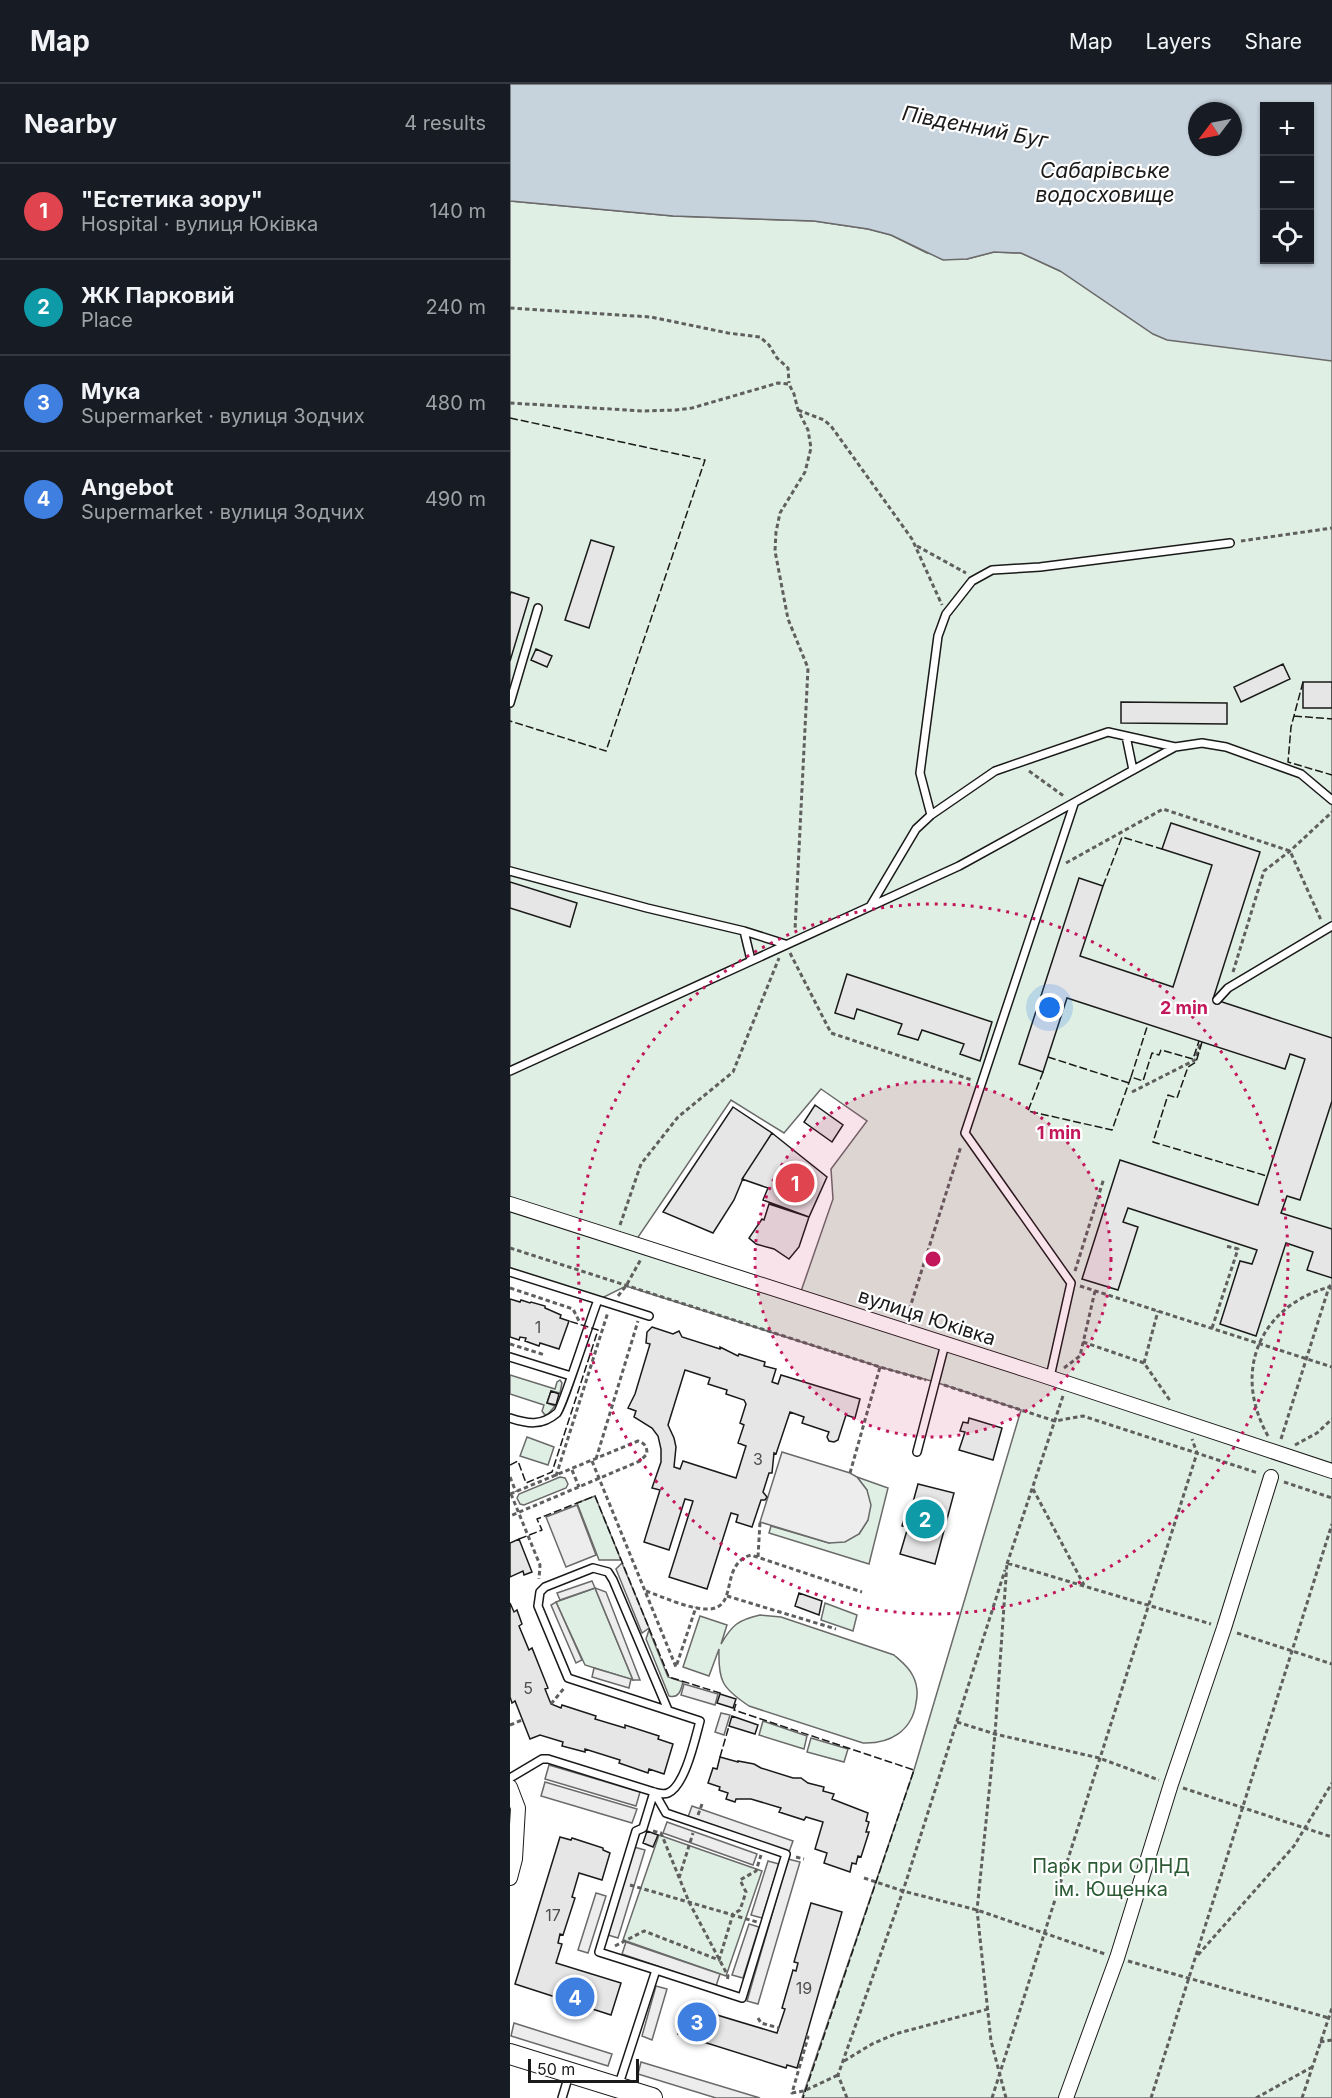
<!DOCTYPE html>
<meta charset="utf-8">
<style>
:root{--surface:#171b24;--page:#242831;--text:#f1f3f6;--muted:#9ea1a6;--line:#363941;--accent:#2563eb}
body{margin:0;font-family:Inter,sans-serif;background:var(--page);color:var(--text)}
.controls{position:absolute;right:18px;top:18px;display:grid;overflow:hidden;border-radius:0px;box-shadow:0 2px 4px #0004}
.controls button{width:54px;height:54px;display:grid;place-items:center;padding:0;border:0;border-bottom:2px solid var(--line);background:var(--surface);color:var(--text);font:30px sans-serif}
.compass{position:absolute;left:678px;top:18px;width:54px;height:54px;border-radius:50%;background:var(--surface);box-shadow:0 2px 4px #0004;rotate:238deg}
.scale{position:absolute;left:18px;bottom:15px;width:111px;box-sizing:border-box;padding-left:6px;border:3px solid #1a1a1a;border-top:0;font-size:16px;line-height:21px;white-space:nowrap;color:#1a1a1a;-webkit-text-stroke:4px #fff;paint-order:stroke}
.you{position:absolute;left:540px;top:924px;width:21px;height:21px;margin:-15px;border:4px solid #fff;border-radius:50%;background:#1a73e8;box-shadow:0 0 0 9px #1a73e833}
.badge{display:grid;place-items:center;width:39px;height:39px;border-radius:50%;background:var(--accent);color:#fff;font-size:20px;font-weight:700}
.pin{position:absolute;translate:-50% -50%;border:3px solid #fff;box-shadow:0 2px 6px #0006}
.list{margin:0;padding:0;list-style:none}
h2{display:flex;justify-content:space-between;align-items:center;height:78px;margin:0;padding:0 24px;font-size:26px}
h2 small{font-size:20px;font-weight:400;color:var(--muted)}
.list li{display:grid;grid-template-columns:39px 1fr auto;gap:18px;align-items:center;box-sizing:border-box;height:96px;padding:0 24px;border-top:2px solid var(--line)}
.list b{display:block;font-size:22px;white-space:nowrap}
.list p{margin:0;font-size:20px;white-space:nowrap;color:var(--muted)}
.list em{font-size:20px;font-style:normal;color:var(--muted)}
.icon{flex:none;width:33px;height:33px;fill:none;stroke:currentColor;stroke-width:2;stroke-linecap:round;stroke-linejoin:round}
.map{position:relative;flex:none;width:822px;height:2014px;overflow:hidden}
header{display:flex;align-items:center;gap:36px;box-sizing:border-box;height:84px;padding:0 30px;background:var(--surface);border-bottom:2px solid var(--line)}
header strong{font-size:28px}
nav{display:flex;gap:33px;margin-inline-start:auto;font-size:21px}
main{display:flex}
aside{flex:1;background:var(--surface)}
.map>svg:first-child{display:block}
</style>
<header>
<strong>Map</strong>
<nav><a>Map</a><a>Layers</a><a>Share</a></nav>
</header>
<main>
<aside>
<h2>Nearby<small>4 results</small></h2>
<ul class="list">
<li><span class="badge" style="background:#e0444e">1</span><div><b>&quot;Естетика зору&quot;</b><p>Hospital · вулиця Юківка</p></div><em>140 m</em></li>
<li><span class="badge" style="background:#0f9aa8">2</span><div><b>ЖК Парковий</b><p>Place</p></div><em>240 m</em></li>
<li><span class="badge" style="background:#3f7fe0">3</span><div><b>Мука</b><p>Supermarket · вулиця Зодчих</p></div><em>480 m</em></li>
<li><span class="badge" style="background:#3f7fe0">4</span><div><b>Angebot</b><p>Supermarket · вулиця Зодчих</p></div><em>490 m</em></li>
</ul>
</aside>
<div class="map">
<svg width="822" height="2014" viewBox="0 0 822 2014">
<rect width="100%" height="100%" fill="#fff"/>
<path fill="#e0efe3" stroke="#6a6a6a" stroke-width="1.5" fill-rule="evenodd" d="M0,117L163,132L304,137L358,145L381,151L417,169L457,175L484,168L511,169L550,187L822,219V2014H292L404,1686L511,1326L425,1298L370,1283L116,1202L88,1216L0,1188ZM311,1005L357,1037L321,1085L323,1115L289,1213L124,1159L221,1016L274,1049Z
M0,1291L45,1305L47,1298L50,1296L52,1299L50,1309L41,1307L37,1319L45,1322L38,1330L35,1331L32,1327L34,1321L0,1310Z
M17,1353L44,1363L38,1381L10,1372Z
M50,1393L55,1394L58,1400L56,1404L14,1421L10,1420L7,1414L9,1410Z
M347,1393L378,1404L359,1480L259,1449L261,1442L319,1459L349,1450L358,1436L357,1406Z
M85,1412L111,1476H89L67,1419Z
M85,1504L123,1596L75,1581L46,1518Z
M315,1519L347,1531L343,1547L311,1536Z
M250,1531L271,1533L384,1571C391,1577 399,1583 403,1592C407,1600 408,1610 406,1619C402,1647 380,1660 353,1659L239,1622C212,1604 208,1597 209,1565L199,1592L173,1583L190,1532L217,1541L211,1560C222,1541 228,1536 250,1531Z
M139,1546L158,1593L173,1598C171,1606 169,1615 159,1612L136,1555Z
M253,1637L297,1652L294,1665L249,1651Z
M301,1654L338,1665L334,1678L297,1668Z
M149,1751L252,1787L216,1892L113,1856Z"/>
<path fill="#ededed" stroke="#6a6a6a" stroke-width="1.5" d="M272,1368L340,1389L347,1393L357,1406L361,1421L358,1436L349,1450L335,1458L319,1459L250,1438Z
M67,1421L86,1471L56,1483L36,1433Z
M112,1479L139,1544L132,1549L106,1485Z
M82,1497L85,1504L96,1508L130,1596H123L85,1504L50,1516L47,1509Z
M46,1518L72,1576L66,1579L41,1521Z
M84,1584L121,1595L119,1604L82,1593Z
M174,1600L208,1610L205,1621L171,1611Z
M211,1629L220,1631L214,1651L205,1648Z
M39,1681L130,1708L126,1722L35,1695Z
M35,1698L127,1725L122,1739L31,1712Z
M182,1722L283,1757L279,1768L178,1733Z
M157,1738L247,1770L243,1781L153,1749Z
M124,1763L135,1766L108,1854L98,1851Z
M278,1775L290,1778L248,1920L237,1917Z
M258,1777L269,1780L252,1834L241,1831Z
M86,1809L96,1812L78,1869L68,1866Z
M239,1840L249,1843L233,1894L222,1891Z
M116,1858L210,1890L206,1902L112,1870Z
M146,1902L157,1905L142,1956L132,1952Z
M4,1939L102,1970L98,1982L1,1952Z
M131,1978L250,2014H206L128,1990Z"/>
<path fill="#c6d2dc" stroke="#6a6a6a" stroke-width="1.5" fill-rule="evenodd" d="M0,0H822V277L657,256L643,250L550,187L511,169L484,168L457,175L433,176L381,151L358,145L304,137L163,132L0,117ZM754,22H800V176H754ZM687,27H723V63H687Z"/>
<path fill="#e6e6e6" stroke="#1a1a1a" stroke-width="1.5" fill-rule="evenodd" d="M81,456L104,463L79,544L55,536Z
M1,508L19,514L0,577V511Z
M26,565L42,572L37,583L21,576Z
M773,580L780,595L731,618L724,603Z
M793,598H822V624H793Z
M611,618L717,619V640L611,639Z
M661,739L750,768L703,915L822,954V1017L790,1116L777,1112L771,1129L822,1145V1194L797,1186L803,1168L776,1159L746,1252L710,1240L730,1177L742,1180L747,1166L618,1124L613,1138L628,1143L608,1206L572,1195L610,1076L748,1121L795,975L780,970L775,985L557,914L533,988L509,980L569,794L593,802L570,872L663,903L702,781L652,765Z
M0,798L67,819L60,843L0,824Z
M337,890L482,938L470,977L450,970L454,960L412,946L408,956L388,950L392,940L347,925L344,935L325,929Z
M305,1021L333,1041L322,1058L294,1038Z
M223,1023L262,1049L234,1092L224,1116L203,1149L153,1128Z
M262,1049L317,1093L299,1133L253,1116L258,1104L232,1095Z
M259,1120L299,1133L289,1163L279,1175L264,1165L246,1160L239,1154L252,1135L254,1136Z
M0,1215L10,1218L11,1216L20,1219L21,1218L35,1222V1224L51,1231L50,1234L59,1237L49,1265L30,1259L29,1262L15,1257L16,1254L10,1253L9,1256L0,1253Z
M142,1243L163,1250L169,1247L172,1253L210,1265V1263L228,1272L229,1270L255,1278L254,1282L266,1285L262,1298L268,1300L271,1291L350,1315L345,1334L336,1331L328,1356L324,1358L319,1357L317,1353L319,1348L292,1339L294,1333L280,1328L266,1370L264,1369L262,1389H259L253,1408L257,1413L255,1416H251L242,1443L226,1438L228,1431L221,1429L197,1505L159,1493L183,1417L175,1415L159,1466L134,1458L150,1406L142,1404L151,1378V1365L148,1352L142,1344L124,1333L126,1327L118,1324L125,1310L140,1260L136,1259L137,1248ZM175,1286L200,1294L198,1300L217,1306L216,1310L234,1316L236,1320L230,1339L234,1341L228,1359L236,1362L226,1394L173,1377L170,1385L164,1383L166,1363L164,1354L158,1341Z
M41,1307L49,1310L46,1321L37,1319Z
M459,1334L492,1344L483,1376L449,1366L455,1348L450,1347L453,1338L458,1339Z
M408,1400L444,1409L425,1480L390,1470L398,1443L392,1442L396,1428L400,1429Z
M9,1455L22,1488L14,1491L13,1487L0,1493V1459Z
M289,1509L312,1517L309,1531L285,1522Z
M0,1519L4,1528L7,1526L12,1540L9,1542L19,1566L22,1564L38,1604L35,1605L41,1620L51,1624L52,1621L86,1632L85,1635L115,1644V1641L149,1652L148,1655L163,1660L154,1690L139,1685L138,1689L109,1679L110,1676L75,1665V1668L52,1662L53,1658L30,1651L20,1655L5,1617L2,1619L0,1613Z
M210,1610L226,1615L223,1624L207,1619Z
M222,1632L248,1641L245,1650L219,1642Z
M210,1673L228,1678V1677L244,1680L251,1684L283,1694H291L298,1699L314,1703L313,1707L324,1710L322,1715L358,1729L356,1737L359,1738L356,1748H359L351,1773L348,1772L346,1780L342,1779L340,1788L314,1779L317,1769L305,1765L313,1738L296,1733L294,1736L269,1728L271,1724L241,1715H226L225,1718L216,1715L218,1709L209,1706L210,1703L198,1699L203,1684L207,1685Z
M137,1747L148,1751L143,1763L133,1759Z
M50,1753L61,1756L62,1754L93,1764V1766L100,1769L92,1796L69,1789L62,1813L65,1814L53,1851L50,1850L48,1859L52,1860L46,1879L111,1899L101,1931L5,1900Z
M301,1819L332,1828L287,1984L277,1981L276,1984L168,1950L177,1922L267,1949L275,1925L272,1924L283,1886L286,1887L288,1879L284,1878Z"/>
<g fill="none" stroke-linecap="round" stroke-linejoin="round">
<g stroke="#1a1a1a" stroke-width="10">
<path id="lane" d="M0,619L28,524
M616,652L623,686
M421,731L410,689L428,552L436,530L462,497L482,486L530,483L720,459
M0,787L137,824L234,847L275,860
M361,821L406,745L421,731L485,687L598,648L665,663
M234,847L241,876
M707,916L718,904L822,842
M0,987L449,782L665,663L692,659L716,663L791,690L822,716
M0,1188L139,1232
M0,1273L61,1292
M540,1293L561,1199L455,1049L564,720
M0,1334C18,1340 32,1342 47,1329C52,1325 82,1230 88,1216
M407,1368L435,1260
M0,1694L32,1675H38L144,1708C148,1709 153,1711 158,1709C175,1702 185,1655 190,1637L58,1594L28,1522L30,1508L35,1503L83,1484L98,1488L103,1496L158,1626
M144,1708L156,1729L276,1770L232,1914L146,1886
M108,2003L146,1886L89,1868L126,1747L133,1744L144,1708
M52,2014L59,1991"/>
</g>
<g stroke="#1a1a1a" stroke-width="16">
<path id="street" d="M0,1120L523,1288L822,1387
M0,1703L8,1724L5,1775L0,1794
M556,2014L607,1874L661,1700L714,1544L761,1393"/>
</g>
<g stroke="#1a1a1a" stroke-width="22">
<path id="secondary" d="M0,1970L142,2014"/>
</g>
<path stroke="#5f5f5f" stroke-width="3" stroke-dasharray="4.5 3" stroke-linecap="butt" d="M0,224L141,233L218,249L250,253L259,261L267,274L278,284L279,299
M0,319L133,327L166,326L182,324L268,299L279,300L284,310L288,326L298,346L301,364L295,388L270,429L266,448L265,467L278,535L298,584L285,846
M288,326L314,336L321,342L402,455L432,521
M731,457L822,444
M407,462L456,489
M519,687L555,713
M556,779L653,725L780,767L811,836
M280,869L321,949L462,996
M723,888L754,787L780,767L822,728
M622,1008L685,976L691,958
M110,1141L131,1080L168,1033L223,988L269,874
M0,1164L370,1283L416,1296
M565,1187L594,1094
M570,1202L822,1283
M0,1204L63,1225L69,1237
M108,1212L116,1202L131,1175
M397,1233L451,1062
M702,1244L728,1165L716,1162
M573,1258L634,1279L661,1318
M0,1260L35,1271
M634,1279L648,1227
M554,1284L570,1272L585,1207
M434,1301L545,1337L573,1332L748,1389
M758,1352C722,1288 749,1223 819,1203L822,1206
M771,1355L819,1203L822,1200
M785,1361L807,1349L822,1335
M86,1375L128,1237
M82,1377L166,1583L186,1523
M62,1386L69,1403
M340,1389L370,1283
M46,1392L98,1228
M0,1393L6,1408
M774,1398L822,1414
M523,1405L574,1501
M0,1410L128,1357C135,1359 137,1363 137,1370L130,1377L0,1432
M1,1410L30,1481L29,1495
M248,1473L250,1438
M497,1480L553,1312
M136,1507C153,1513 181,1526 199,1525C229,1524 209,1480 241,1471L352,1508
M217,1512L326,1545
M727,1549L822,1580
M41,1620L55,1603
M447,1638L485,1650L589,1674L649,1696
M0,1641L12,1636
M673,1704L822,1753
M188,1731L192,1720
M143,1747L151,1749L179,1818L218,1892L217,1898
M286,1773L294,1775
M169,1794L183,1749
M354,1794L393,1807L467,1826L595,1870
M120,1801L247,1838
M105,1862L134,1847L209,1876L223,1830L230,1826L236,1808L230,1796L246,1787L251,1771
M688,1871L784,1762L822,1699
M618,1877L819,1934
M248,1934L251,1939L269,1944
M296,1953H298L282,2009L294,2007L328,1991
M810,1958L822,1956
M334,1977L362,1960L385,1950L478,1925
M337,2014L328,1991L393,1807L495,1486
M482,2014L687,1369L682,1355
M496,2014L481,1957L467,1826L485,1650L497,1479L701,1540
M641,2014L822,1440
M746,2014L802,1983
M792,2014L822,1924"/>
<use href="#lane" stroke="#fff" stroke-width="7"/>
<use href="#street" stroke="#fff" stroke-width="14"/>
<use href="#secondary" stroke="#fff" stroke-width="20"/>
<path stroke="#1a1a1a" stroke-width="1.5" stroke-dasharray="8 3" stroke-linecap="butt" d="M0,334L195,376L96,667L0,637
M793,598L781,643L778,678L822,691
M784,632L822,635
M593,802L612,753L652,765
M692,958L686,978L678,983L667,1014L658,1011L643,1058L757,1092
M538,973L619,999
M533,988L518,1027L602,1046L621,993L633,997L642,969L649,971L651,966L683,975L689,957
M621,993L638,940
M0,1381L8,1377L16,1399L42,1388L88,1246L59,1237
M9,1455L32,1446L27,1435L85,1412L159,1593L213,1610
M226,1620L224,1626L404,1686L293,2014
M210,1673L219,1642"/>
</g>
<circle cx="423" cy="1175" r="178" fill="#c2185b" fill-opacity=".12"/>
<g fill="none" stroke="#c2185b" stroke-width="3" stroke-dasharray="3 6">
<circle cx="423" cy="1175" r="178"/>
<circle cx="423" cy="1175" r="355"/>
</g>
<g text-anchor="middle" stroke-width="4.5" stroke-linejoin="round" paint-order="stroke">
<g font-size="16" fill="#4d4d4d">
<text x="28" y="1249">1</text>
<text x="248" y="1381">3</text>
<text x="18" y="1610">5</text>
<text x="43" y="1837">17</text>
<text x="294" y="1910">19</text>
</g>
<g font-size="20" fill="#1a1a1a" stroke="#fff">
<text transform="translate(417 1233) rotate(18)" y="7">вулиця Юківка</text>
</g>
<g font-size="20" fill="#2b5a34" stroke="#fff">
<text x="601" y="1789">Парк при ОПНД<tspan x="601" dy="23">ім. Ющенка</tspan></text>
</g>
<g font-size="21" font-style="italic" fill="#1a1a1a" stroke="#fff">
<text transform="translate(465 43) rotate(11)" y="7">Південний Буг</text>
<text x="595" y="94">Сабарівське<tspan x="595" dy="24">водосховище</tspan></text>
</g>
</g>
<circle cx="423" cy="1175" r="9" fill="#c2185b" stroke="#fff" stroke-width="3"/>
<g font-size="18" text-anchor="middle" font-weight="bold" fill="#c2185b" stroke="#fff" stroke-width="4.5" stroke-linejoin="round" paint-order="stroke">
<text x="674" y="930">2 min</text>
<text x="549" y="1055">1 min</text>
</g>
</svg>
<div class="controls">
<button>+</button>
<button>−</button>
<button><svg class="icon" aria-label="locate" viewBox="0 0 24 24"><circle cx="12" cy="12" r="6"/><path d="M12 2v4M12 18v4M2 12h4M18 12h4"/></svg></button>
</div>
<svg class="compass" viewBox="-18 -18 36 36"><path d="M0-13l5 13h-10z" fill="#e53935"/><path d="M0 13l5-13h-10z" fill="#9ea1a6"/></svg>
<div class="scale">50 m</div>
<div class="you"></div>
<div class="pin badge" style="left:285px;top:1099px;background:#e0444e">1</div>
<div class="pin badge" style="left:415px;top:1435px;background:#0f9aa8">2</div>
<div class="pin badge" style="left:187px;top:1938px;background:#3f7fe0">3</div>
<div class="pin badge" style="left:65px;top:1913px;background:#3f7fe0">4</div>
</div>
</main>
